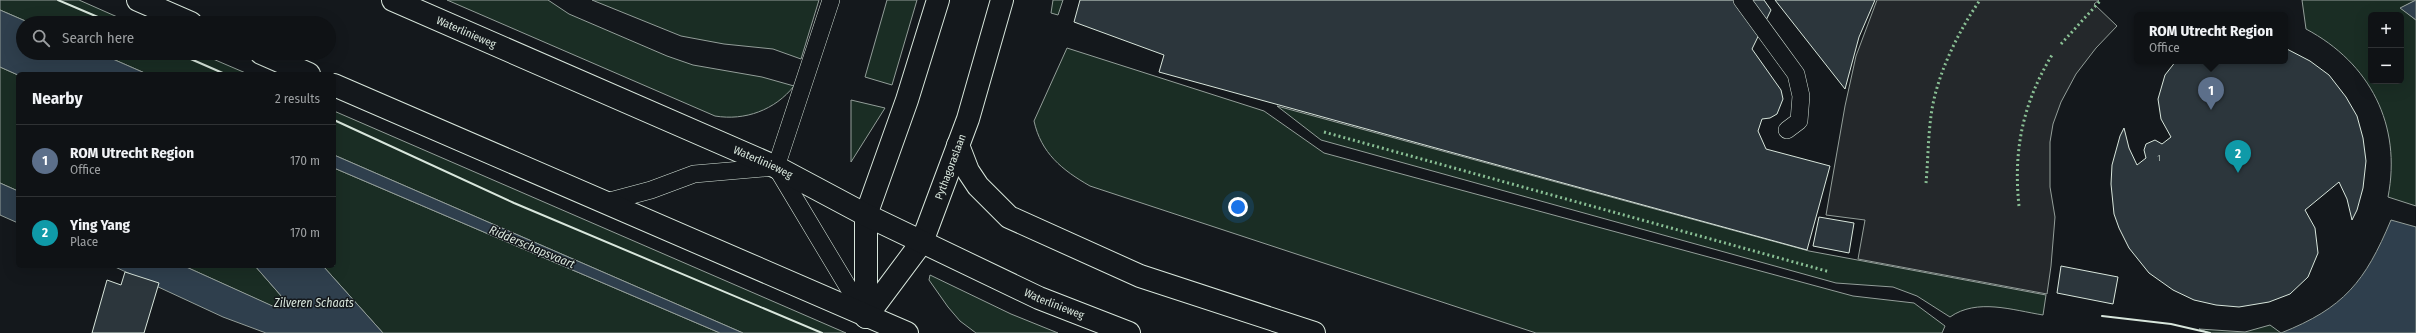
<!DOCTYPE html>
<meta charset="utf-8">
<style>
:root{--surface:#0f1215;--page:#181b1e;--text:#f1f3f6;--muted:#9b9ea0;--line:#2f3234;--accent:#1a73e8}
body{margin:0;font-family:"Fira Sans Condensed",sans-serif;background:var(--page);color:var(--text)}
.controls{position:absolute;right:12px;top:12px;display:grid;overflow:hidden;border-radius:6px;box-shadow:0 4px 16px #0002}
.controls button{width:36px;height:36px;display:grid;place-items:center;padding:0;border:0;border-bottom:1px solid var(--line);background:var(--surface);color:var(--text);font:20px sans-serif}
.you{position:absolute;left:1238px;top:207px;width:14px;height:14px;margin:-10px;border:3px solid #fff;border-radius:50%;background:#1a73e8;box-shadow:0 0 0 6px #1a73e833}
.badge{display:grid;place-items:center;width:26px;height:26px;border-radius:50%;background:var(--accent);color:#fff;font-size:13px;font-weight:700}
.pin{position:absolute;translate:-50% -33px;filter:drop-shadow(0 1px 2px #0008)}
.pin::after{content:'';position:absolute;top:21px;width:14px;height:12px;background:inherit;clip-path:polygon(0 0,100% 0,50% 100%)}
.popup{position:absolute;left:2134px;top:12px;width:154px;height:52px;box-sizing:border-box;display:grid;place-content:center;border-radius:6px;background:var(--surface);filter:drop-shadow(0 1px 3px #0005);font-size:13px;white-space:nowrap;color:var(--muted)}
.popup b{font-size:15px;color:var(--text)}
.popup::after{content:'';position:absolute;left:50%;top:100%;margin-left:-8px;border:8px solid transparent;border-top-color:var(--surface)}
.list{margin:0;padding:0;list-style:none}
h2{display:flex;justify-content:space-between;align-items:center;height:52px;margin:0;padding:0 16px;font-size:17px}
h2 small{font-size:13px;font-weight:400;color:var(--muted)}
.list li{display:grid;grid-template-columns:26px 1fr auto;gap:12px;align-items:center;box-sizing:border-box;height:72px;padding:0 16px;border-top:1px solid var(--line)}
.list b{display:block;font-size:15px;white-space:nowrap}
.list p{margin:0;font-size:13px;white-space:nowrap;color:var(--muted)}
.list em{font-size:13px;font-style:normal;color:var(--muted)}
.icon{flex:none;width:22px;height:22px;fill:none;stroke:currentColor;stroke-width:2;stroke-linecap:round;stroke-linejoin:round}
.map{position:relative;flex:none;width:2416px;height:333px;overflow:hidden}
.search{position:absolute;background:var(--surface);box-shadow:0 4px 16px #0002;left:16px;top:16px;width:320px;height:44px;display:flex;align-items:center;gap:10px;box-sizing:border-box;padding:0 14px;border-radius:22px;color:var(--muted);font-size:15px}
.panel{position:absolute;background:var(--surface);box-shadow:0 4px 16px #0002;left:16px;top:72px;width:320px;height:196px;border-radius:6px}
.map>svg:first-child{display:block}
</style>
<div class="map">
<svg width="2416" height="333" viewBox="0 0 2416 333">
<rect width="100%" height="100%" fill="#14181c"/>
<path fill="#1a2d24" stroke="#939e99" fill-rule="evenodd" d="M0,0H79L131,23H30L0,10Z
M447,0H548L569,14L667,56L693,65L762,77L794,86C775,110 745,121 715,116Z
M592,0H819L801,59L773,49L724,44L681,36Z
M887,0H917L892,85L865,77Z
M1053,0H1063L1058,15L1051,13Z
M2302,0H2416L2401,8L2416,20V206L2388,197C2402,125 2370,63 2306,29ZM2371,15H2401V81H2371Z
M1067,48L1264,111L1324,153L1853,296L1914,303L1945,326L1942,333H1536L1090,186C1062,170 1041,153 1034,121Z
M99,53H199L248,74H147Z
M0,67L18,75V191L0,183Z
M851,100L885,108L851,162Z
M1277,106L1809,251L2046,295L2043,315C2012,310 1977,298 1950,317L1917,296L1893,287L1836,283L1321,140Z
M334,111L846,333H743L334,155Z
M334,168L720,333H383L323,266H334Z
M184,266H255L283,298L281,307L276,308Z
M930,275L1011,314L1058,333H976L960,321L948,307L929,280Z
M2270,325L2281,333H2210L2199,329L2245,332Z"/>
<path fill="#24282b" stroke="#939e99" d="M1877,0H2099L2094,4L2117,26L2096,48L2076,74L2061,102L2053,124L2050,142V187L2055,217L2051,266L2047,294L1858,259L1865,220L1826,215L1845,106L1856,56Z"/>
<path fill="#2f3f4d" stroke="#939e99" d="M2416,0V20L2400,8Z
M0,10L30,23H23V53H99L147,74L18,75L0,67Z
M334,155L743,333H720L334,168Z
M0,183L18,191V223L0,215Z
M2391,220L2416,227V333H2281C2344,308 2365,282 2391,220Z
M113,266H184L277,308L281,307L283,298L255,266H323L383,333H266L223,317Z"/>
<path fill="#2c363c" stroke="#d8e6dc" d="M1080,0H1764L1771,10L1752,49L1781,90L1783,99L1777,114L1770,118L1762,119L1758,131L1766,149L1830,166L1807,250L1159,72L1164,55L1074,22Z
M1775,0H1875L1859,37L1845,89Z
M2285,48L2310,61L2329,75L2346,97L2357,116L2363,138L2366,161L2363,188L2357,210L2352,220L2347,199L2339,182L2305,210L2315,228L2318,253L2308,277L2290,294L2269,302L2239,307L2216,305L2194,300L2173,290L2149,273L2129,248L2119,228L2114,214L2111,184L2112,165L2120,136L2124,128L2129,148L2137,165L2146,158L2144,150L2146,144L2155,140L2162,144L2171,137L2161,119L2158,99L2165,75L2176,61H2285Z
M1819,217L1854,223L1849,253L1813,246Z
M2061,266L2118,277L2113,304L2057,293Z
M125,272L159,283L144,333H92L107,280L121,285Z"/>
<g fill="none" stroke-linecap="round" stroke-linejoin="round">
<g stroke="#d8e6dc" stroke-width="18">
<path id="lane" d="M831,0L776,167L866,317
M1742,0L1796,74L1801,96L1799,121L1787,130
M606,202L651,190L694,174L776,167"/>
</g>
<g stroke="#d8e6dc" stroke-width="24">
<g id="secondary">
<path id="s1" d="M866,317L922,242L968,119L1002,0"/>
<path d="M866,317V215L907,100L938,0"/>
</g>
</g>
<g stroke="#d8e6dc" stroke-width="24">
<g id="primary">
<path d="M138,0L191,23"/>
<path id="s2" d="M393,0L776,167L866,215L1039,298L1129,333"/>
<path d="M261,53L309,74"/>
<path d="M334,85L907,333"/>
<path d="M958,145L968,171L978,186L1009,217L1140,276L1314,333"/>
</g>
</g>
<use href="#lane" stroke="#14181c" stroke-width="17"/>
<use href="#secondary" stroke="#14181c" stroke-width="22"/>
<use href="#primary" stroke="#14181c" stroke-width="22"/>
<path stroke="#8ac095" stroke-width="3" stroke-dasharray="2 3" stroke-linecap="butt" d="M2061,44L2101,0
M1324,132L1830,272
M1926,183C1928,161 1928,138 1931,116C1936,76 1958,32 1980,0
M2019,206C2013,150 2023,103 2052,55"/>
<path stroke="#d8e6dc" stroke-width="2" d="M58,0L112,23
M177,53L225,74
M334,120L514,203L822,333
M2102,316L2171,324L2210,333"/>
</g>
<g text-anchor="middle" stroke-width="3" stroke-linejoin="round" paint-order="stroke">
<g font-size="9" fill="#adbab4">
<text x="2159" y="161">1</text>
</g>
<g font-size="11" fill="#d8e6dc" stroke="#14181c">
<text dy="4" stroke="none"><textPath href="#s2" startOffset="80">Waterlinieweg</textPath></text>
<text dy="4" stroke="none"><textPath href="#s2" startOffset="404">Waterlinieweg</textPath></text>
<text dy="4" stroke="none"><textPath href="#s1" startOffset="174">Pythagoraslaan</textPath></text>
<text dy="4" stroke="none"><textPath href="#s2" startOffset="728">Waterlinieweg</textPath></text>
</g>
<g font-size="12" font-style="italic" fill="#d8e6dc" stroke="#14181c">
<text transform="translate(532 247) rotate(23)" y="4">Ridderschapsvaart</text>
<text x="314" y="307">Zilveren Schaats</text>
</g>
</g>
</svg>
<div class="controls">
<button>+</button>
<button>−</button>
</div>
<div class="you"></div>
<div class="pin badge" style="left:2211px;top:110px;background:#5c6f8a">1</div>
<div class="popup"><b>ROM Utrecht Region</b>Office</div>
<div class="pin badge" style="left:2238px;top:173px;background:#0f9aa8">2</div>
<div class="search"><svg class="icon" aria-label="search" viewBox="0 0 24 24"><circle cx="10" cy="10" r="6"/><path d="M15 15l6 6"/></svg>Search here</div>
<section class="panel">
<h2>Nearby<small>2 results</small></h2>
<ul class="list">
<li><span class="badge" style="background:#5c6f8a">1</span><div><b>ROM Utrecht Region</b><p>Office</p></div><em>170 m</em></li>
<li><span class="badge" style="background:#0f9aa8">2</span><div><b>Ying Yang</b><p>Place</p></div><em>170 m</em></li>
</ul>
</section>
</div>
